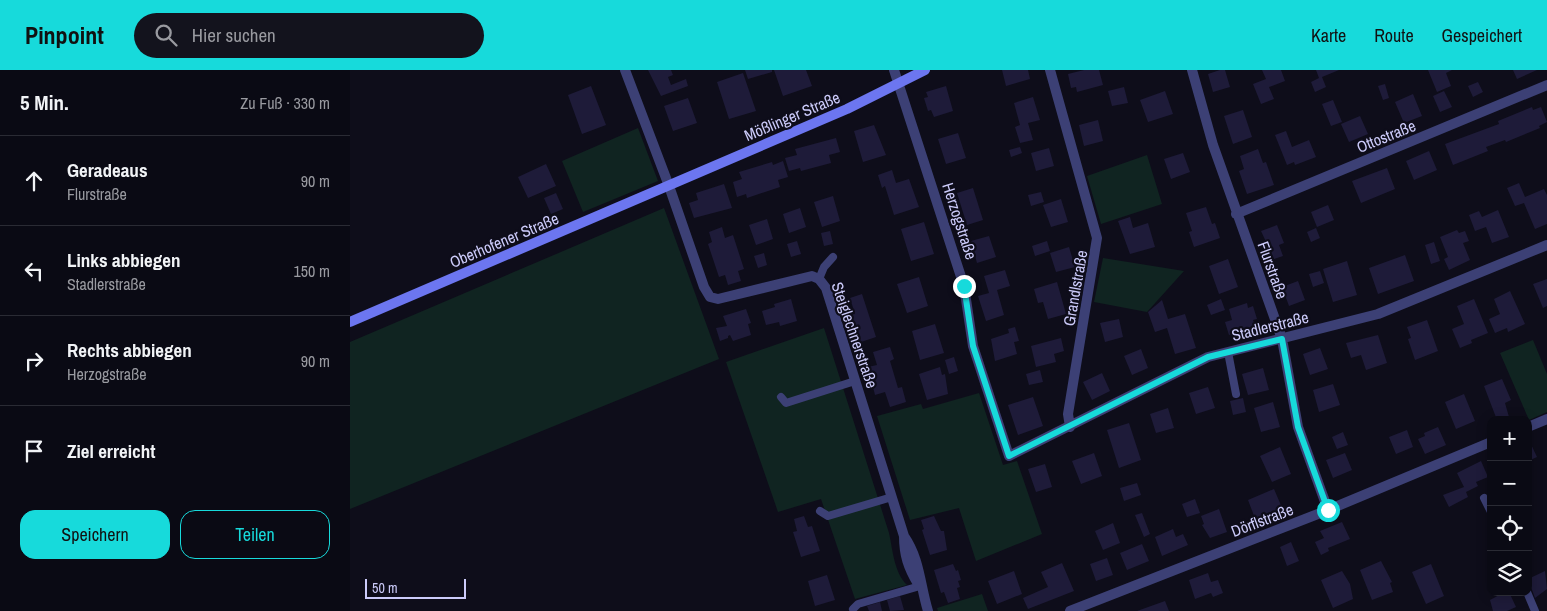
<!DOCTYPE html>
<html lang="de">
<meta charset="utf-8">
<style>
:root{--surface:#0a0a14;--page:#13131d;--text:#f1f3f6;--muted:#999aa0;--line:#2a2b34;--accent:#17dadb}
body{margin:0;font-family:"Archivo Narrow",sans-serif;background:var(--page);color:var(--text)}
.controls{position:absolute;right:15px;bottom:15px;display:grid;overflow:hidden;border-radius:10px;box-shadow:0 2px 12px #0003}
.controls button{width:45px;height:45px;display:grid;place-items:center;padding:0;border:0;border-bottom:1px solid var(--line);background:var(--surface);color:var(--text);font:25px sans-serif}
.scale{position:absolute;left:15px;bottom:12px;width:101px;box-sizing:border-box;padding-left:5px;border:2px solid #cccbfa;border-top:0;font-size:14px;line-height:18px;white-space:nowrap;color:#cccbfa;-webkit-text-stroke:4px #0e0d1a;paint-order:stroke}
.stop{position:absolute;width:15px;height:15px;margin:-11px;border:4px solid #17dadb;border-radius:50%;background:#fff}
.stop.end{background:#17dadb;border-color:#fff;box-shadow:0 1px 5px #0008}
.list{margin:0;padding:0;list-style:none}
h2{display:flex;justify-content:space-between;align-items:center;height:65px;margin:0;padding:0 20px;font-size:21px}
h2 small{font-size:16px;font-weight:400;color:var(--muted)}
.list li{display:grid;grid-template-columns:32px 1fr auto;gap:15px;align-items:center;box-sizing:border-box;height:90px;padding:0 20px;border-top:1px solid var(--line)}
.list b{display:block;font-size:19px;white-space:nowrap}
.list p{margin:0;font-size:16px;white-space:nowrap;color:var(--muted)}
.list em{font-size:16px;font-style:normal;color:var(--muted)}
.actions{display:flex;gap:10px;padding:15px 20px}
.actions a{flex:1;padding:11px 0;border:1px solid var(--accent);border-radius:15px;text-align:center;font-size:18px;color:var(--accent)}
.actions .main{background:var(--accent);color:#111}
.icon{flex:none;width:28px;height:28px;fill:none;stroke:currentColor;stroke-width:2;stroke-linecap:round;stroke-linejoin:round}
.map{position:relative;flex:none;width:1197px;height:541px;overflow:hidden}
header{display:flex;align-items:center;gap:30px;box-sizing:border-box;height:70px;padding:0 25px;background:var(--accent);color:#111}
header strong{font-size:24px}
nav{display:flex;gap:28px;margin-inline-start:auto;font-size:18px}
.search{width:350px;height:45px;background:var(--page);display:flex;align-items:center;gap:12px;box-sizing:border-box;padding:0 18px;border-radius:28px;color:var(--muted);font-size:19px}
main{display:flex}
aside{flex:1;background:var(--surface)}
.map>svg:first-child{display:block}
</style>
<header>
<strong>Pinpoint</strong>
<div class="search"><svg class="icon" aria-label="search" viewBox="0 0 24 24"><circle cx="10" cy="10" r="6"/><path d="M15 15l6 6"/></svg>Hier suchen</div>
<nav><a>Karte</a><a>Route</a><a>Gespeichert</a></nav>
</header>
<main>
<aside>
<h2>5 Min.<small>Zu Fuß · 330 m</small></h2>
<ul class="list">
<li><svg class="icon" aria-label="ahead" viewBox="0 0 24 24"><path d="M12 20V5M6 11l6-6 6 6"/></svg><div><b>Geradeaus</b><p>Flurstraße</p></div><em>90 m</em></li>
<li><svg class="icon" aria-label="left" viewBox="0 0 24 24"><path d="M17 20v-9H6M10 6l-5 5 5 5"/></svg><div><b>Links abbiegen</b><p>Stadlerstraße</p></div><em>150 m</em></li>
<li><svg class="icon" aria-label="right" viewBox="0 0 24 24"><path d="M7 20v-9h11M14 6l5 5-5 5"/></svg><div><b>Rechts abbiegen</b><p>Herzogstraße</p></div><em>90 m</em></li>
<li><svg class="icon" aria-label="arrive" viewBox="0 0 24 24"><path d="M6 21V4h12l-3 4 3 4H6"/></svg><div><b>Ziel erreicht</b></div></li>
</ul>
<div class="actions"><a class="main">Speichern</a><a>Teilen</a></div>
</aside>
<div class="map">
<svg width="1197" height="541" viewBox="0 0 1197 541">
<rect width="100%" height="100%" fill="#0e0d1a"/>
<path fill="#102421" d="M288,58L308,111L233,142L212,91Z
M797,85L812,134L751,154L737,106Z
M314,138L369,289L0,439V272Z
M753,188L834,201L797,242L744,232Z
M474,258L539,463C543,481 544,502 557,515L505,529L471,429L428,442L376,292Z
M1183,270L1197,304V342L1179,350L1150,283Z
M629,323L653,395L667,391L692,464L626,491L609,438L560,450L527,346L571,334L573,339Z
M632,524L638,541H588L587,538Z"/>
<path fill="#1e1b39" d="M298,0H321L323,5L318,7L321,15L336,9L338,16L311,26Z
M395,0H422V2L398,9Z
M424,0H456L462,16L433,26Z
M652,0H678L680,9L656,16Z
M734,0H749L753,15L727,22L726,17L721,18L718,4Z
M870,0H875L880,17L863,22L858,4Z
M912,0H931L935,11L919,17L924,29L911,34L903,14L916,9Z
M966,0H989L972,7L976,17L965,22L961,12L969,8Z
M1078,0H1102L1096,3L1101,16L1087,22Z
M1163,0H1187L1167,9Z
M393,3L406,41L379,49L367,12Z
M1128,12L1133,22L1123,27L1118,16Z
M1035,14L1039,28L1033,30L1028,16Z
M241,16L256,55L232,64L218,25Z
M596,16L603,41L584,47L581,40L578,41L574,28L578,27L576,22Z
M774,17L778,33L762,36L758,21Z
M815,21L823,44L798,52L790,30Z
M1094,21L1102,37L1090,42L1083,26Z
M1063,24L1072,46L1054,53L1045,32Z
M683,27L690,50L678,53L683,70L670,73L665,57L670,55L664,33Z
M338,28L347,53L323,61L314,36Z
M983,30L992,52L981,56L972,34Z
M1182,37L1183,40L1191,37L1197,52L1189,56L1190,58L1156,72L1155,70L1136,77L1138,81L1103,95L1095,74L1149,54L1148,51Z
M893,40L902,67L883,74L874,46Z
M1010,46L1018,64L999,72L991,54Z
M748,50L753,71L734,76L729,55Z
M524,55L536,85L513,92L504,61Z
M936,61L942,77L959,70L966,87L945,95L944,92L937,95L925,65Z
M608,63L616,88L596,94L588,69Z
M486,68L490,82L479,85L481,93L451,101L450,98L439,101L435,88L447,85L445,79Z
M670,77L672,83L661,87L659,80Z
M699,78L704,96L686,101L681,83Z
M908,79L913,93L916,92L924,115L897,124L889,101L894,99L890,86Z
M1079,81L1087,100L1064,110L1056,91Z
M833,83L840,102L821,109L814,89Z
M433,91L438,107L428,110L430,117L397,128L396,124L387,127L383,112L392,109L389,102L422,92L423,95Z
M196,94L206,116L178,128L168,107Z
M1037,98L1045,119L1011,133L1002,111Z
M542,100L546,113L559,109L569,137L544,145L535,116L532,118L528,105Z
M1169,113L1175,127L1194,119L1197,125V154L1185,159L1174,133L1165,136L1157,118Z
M374,114L382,138L344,148L339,133L348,130L346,123Z
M623,118L633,150L617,155L607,123Z
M691,122L694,132L681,136L678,125Z
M206,123L213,139L201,144L194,128Z
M483,126L490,151L472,157L464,132Z
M711,129L718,152L701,157L693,135Z
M978,135L984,150L967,157L961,142Z
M856,137L862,154L865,153L870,168L844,177L839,162L842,161L836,143Z
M450,138L456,157L439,163L433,144Z
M1148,140L1159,167L1142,173L1136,157L1125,161L1119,145L1129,141L1132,147Z
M780,147L783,158L798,153L805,177L780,184L768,151Z
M417,149L423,169L406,175L399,155Z
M574,152L584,184L561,191L551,159Z
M927,155L934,173L929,175L933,186L924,189L911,161Z
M372,157L375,168L383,165L394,199L388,201L391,211L378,215L375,205L369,207L358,174L362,172L359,162Z
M966,158L970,168L961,172L957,162Z
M1107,160L1109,163L1115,161L1119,171L1113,173L1120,190L1099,200L1094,189L1098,187L1090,167Z
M480,161L483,174L474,176L471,163Z
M639,166L646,187L627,193L621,171Z
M447,171L451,184L441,187L437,174Z
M697,171L700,181L685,186L682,176Z
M1084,172L1090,191L1081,194L1075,175Z
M719,177L725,197L706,202L700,183Z
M414,183L417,195L408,198L404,186Z
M1055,185L1064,211L1028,224L1019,198Z
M878,189L888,217L869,224L859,196Z
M997,191L1007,225L983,232L973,199Z
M655,200L660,216L647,220L654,245L636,251L628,226L639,223L634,206Z
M970,201L974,213L963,217L959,204Z
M569,207L578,236L557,243L547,214Z
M1197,209V236L1193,238L1183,214Z
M948,211L955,230L939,236L932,217Z
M707,212L716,244L698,249L693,232L688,233L684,219Z
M1160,221L1175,254L1158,262L1157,258L1145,263L1139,249L1150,244L1144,229Z
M512,224L526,267L508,273L500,245L505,244L500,228Z
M441,229L447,251L430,256L429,252L416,255L412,241L425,237L424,234Z
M871,229L875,240L861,245L857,235Z
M1124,229L1138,263L1121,270L1122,273L1110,278L1102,259L1114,254L1107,236Z
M812,230L818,249L835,244L846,278L825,284L817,258L805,262L798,242Z
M897,233L898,238L903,236L907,249L903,250L905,256L879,265L875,252L882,250L879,239Z
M396,239L401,253L398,254L401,265L383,271L380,265L378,266V268L370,271L366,258L377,256L373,246Z
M769,249L773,267L755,272L750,253Z
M1077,250L1088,281L1065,290L1058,269L1061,268L1057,257Z
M585,254L594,283L570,290L562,261Z
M665,257L669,271L664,272L667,284L645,291L641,269L659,263L658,259Z
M1028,265L1037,293L1016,300L1011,285L1001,288L996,273Z
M711,268L714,281L704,284L706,292L686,297L681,276Z
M540,277L544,289L540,291L548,318L552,317L556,332L540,337L535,322L525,325L518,297L527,295L523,282Z
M970,278L978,299L960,305L953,284Z
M791,279L798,298L782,305L774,286Z
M604,287L608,301L599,304L595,290Z
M590,297L592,305L595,304L598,324L577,330L569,304Z
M913,298L919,320L898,325L892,304Z
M690,300L693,312L679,315L676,304Z
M752,303L760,321L742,330L733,312Z
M1152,309L1161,330L1155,333L1159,347L1147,350L1134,316Z
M983,314L990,335L969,342L963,320Z
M858,317L865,338L846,344L839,323Z
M1114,324L1125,351L1106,359L1095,332Z
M683,327L693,356L668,365L658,335Z
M893,328L896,342L883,345L880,331Z
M923,332L930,357L911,362L904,338Z
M818,338L824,358L806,363L800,344Z
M779,353L791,390L769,398L757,360Z
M1088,357L1096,375L1075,384L1068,369L1075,366L1074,363Z
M1057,360L1063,377L1046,384L1039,367Z
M993,362L998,375L987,379L982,367Z
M1178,368L1187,387L1178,391Z
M930,377L941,404L922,412L910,386Z
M744,383L752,406L731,414L722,391Z
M995,383L1002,400L983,408L976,390Z
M1131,391L1138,407L1126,412L1128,416L1116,422L1118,427L1099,437L1093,425L1114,417L1107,403Z
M695,394L702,417L686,422L678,399Z
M787,413L791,425L774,431L770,418Z
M924,419L933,440L906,451L898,430Z
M845,429L850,443L837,447L832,434Z
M869,439L877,462L860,468L852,455L854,454L851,446Z
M792,443L800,464L794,467L785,445Z
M454,446L458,457L462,456L470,481L451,487L443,462L447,461L444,449Z
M584,446L591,461H594L597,480L580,485L572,460L574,459L571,450Z
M992,452L1000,469L978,478L979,481L971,485L965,472L974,468L970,461Z
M763,453L770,473L753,480L745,461Z
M823,459L826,467L833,464L838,475L812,486L805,467Z
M941,472L949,491L937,496L930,477Z
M792,474L799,491L777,500L770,483Z
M757,488L763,505L746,511L740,494Z
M1031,491L1042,512L1040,513L1043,522L1022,530L1010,500Z
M712,493L724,521L678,539L673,528L698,517L691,502Z
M603,494L606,501L608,500L611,510L608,511L610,517L607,518L610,529L598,533L594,522L591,523L584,500Z
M1081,494L1094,526L1076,534L1062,502Z
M664,501L672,524L647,534L638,511Z
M992,501L1000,514L1003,529L983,538L971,510Z
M1195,501L1197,519L1185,528L1178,509Z
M858,503L861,512L868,510L873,523L863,527L861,523L845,529L839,510Z
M477,505L485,530L465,536L458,511Z
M1155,522H1159L1166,537L1157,541H1143L1140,530Z
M550,526L554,540L540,541L537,530Z
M815,531L819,541H787Z
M530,532L532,541H519L517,536Z"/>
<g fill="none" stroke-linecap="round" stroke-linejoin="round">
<path stroke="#3c4075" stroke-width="8" d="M469,209L474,197L483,187
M878,282L886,324
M431,327L436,333L505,311
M1134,428L1141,442
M470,441L478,446L542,427
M1177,522L1185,541
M503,539L508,534L570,516"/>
<path stroke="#3c4075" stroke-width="10" d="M275,0L319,116L354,217L360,227L368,229L462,206L469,209L476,218L554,466C570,489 570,515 578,541
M544,0L614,216L623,276L659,386L858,287L1028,244L1197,175
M700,0L747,168L718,344L720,357
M842,0L863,75L932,269L948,357L978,440
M886,144L1197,15
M1178,357L1197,349
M554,466C554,485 558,497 568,514
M720,541L978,440L1141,372"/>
<path stroke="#6c76f0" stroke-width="10" d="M0,252L497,39L575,0"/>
</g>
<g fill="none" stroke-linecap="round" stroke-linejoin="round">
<path stroke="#17dadb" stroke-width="6" d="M614,216L623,276L659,386L858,287L932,269L948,357L978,440"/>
</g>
<g text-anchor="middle" stroke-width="4.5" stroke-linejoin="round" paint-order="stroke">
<g font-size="16" fill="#cccbfa" stroke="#0e0d1a">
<text transform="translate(442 46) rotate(-23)" y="6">Mößlinger Straße</text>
<text transform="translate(1036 66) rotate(-22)" y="6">Ottostraße</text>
<text transform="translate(610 151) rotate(72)" y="6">Herzogstraße</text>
<text transform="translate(154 170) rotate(-23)" y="6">Oberhofener Straße</text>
<text transform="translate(923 200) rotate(70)" y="6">Flurstraße</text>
<text transform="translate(725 218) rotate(-80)" y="6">Grandlstraße</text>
<text transform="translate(920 256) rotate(-14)" y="6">Stadlerstraße</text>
<text transform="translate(505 265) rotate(71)" y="6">Steiglechnerstraße</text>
<text transform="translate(912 450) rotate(-21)" y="6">Dörflstraße</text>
</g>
</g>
</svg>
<div class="controls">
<button>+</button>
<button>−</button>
<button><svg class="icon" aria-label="locate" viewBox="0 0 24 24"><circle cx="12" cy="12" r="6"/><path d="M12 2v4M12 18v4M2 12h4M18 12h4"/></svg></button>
<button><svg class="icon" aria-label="layers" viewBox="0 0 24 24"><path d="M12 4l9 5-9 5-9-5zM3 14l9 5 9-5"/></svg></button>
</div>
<div class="scale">50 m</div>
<div class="stop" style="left:978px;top:440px"></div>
<div class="stop end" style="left:614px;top:216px"></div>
</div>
</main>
